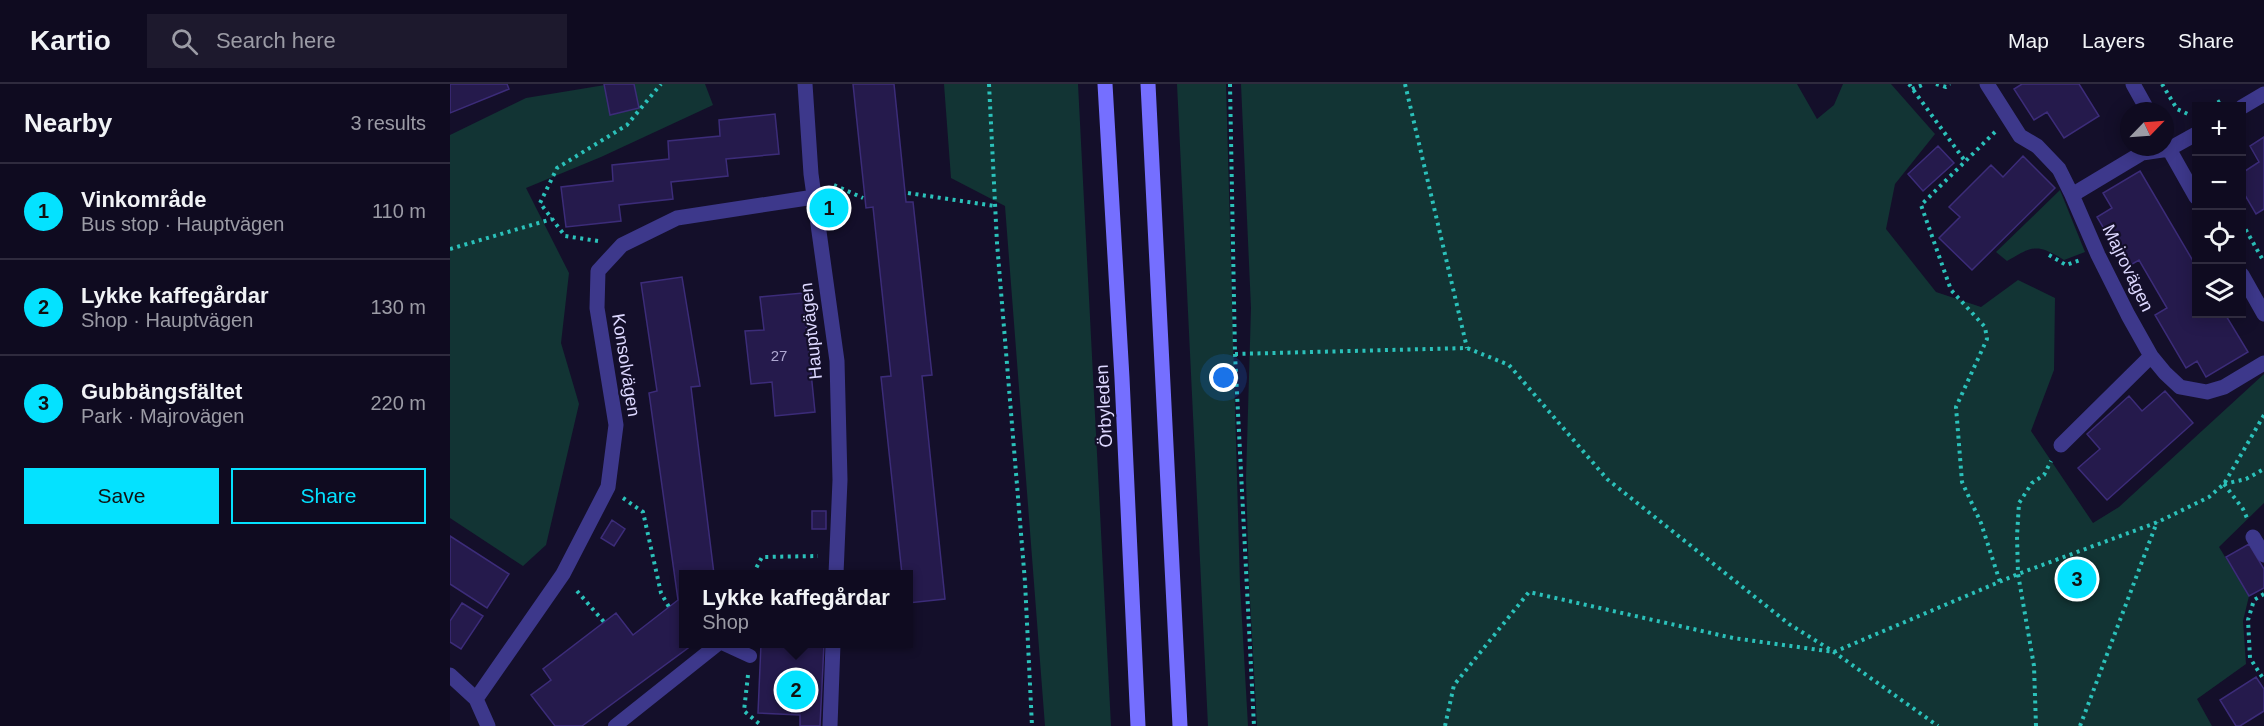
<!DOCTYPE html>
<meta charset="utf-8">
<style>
:root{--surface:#0f0b20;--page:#1d192d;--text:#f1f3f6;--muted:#9b9ba5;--line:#2f2b3e;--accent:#04e2ff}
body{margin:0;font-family:Helvetica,sans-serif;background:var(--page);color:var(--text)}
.controls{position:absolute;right:18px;top:18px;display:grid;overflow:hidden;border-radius:0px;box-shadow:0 3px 15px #0003}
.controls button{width:54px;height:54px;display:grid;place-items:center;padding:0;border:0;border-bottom:2px solid var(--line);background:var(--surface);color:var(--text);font:30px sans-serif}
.compass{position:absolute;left:1670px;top:18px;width:54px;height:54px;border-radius:50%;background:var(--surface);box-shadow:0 3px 15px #0003;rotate:65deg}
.you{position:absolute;left:774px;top:294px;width:21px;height:21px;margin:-15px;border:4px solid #fff;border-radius:50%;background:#1a73e8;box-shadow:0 0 0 9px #1a73e833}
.badge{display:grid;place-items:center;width:39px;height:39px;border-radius:50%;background:var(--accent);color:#111;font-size:20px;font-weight:700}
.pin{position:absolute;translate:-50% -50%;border:3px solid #fff;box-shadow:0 2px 6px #0006}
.popup{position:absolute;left:229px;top:486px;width:234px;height:78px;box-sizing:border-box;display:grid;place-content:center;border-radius:0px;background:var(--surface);filter:drop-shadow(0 2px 4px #0005);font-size:20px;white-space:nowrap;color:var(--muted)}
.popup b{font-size:22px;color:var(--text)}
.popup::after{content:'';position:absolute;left:50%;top:100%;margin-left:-12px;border:12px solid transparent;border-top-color:var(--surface)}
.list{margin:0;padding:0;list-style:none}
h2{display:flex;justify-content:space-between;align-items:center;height:78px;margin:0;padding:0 24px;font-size:26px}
h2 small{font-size:20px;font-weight:400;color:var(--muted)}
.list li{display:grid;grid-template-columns:39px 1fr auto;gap:18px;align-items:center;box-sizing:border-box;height:96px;padding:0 24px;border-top:2px solid var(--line)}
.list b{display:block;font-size:22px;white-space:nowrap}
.list p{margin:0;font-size:20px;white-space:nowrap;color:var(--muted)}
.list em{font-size:20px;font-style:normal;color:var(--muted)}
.actions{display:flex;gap:12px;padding:18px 24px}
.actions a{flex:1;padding:14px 0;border:2px solid var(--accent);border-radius:0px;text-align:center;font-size:21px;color:var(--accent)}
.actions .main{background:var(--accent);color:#111}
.icon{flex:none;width:33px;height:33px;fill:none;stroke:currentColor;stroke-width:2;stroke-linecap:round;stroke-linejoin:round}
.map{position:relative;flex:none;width:1814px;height:642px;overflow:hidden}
header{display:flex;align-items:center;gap:36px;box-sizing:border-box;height:84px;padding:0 30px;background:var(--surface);border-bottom:2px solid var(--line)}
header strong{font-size:28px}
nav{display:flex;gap:33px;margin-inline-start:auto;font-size:21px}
.search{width:420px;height:54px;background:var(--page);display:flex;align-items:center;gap:15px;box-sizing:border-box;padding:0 21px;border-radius:0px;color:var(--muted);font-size:22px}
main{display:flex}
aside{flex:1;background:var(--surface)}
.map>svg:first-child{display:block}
</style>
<header>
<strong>Kartio</strong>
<div class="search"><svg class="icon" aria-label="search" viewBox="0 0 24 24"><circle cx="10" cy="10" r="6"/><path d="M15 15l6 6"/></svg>Search here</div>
<nav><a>Map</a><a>Layers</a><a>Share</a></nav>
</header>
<main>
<aside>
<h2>Nearby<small>3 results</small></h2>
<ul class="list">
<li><span class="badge">1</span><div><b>Vinkområde</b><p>Bus stop · Hauptvägen</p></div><em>110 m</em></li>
<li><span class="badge">2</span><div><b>Lykke kaffegårdar</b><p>Shop · Hauptvägen</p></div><em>130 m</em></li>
<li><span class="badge">3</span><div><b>Gubbängsfältet</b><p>Park · Majrovägen</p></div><em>220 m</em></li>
</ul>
<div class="actions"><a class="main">Save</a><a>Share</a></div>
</aside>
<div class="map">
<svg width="1814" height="642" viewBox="0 0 1814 642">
<rect width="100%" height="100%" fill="#140f2a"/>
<path fill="#123434" d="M161,0H255L263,21L151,73L76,104L119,189L111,259L129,320L96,461L73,482L0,434V51L76,14Z
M494,0H628L661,642H595L555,122L501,94Z
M727,0H776L790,501L798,642H758Z
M791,0H1347L1367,35L1384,21L1393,0H1441L1485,50L1445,100L1436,145L1486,208L1531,223L1568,196L1605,214L1604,286L1581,347L1643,439L1669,423L1814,290V419L1769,463L1799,512L1793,537L1796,580L1747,615L1762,642H807L799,498L796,395L801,224Z
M1610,106L1635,168L1614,176C1587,159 1583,162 1557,177L1546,168Z"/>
<path fill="#251a4c" stroke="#3c2c79" stroke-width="1.5" d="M0,0H57L59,5L0,29Z
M154,0H184L189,24L160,31Z
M403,0H444L456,118H463L482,291L472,292L495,515L458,519V490H452L431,293L441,292L423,123L416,124Z
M1572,0H1629L1649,32L1614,54L1597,28L1584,36L1564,5Z
M325,30L329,70L276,75L278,92L221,98L223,115L169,121L171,137L116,143L111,103L163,97L162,81L219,75L218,57L270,52L269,36Z
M1814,53V125L1806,130L1792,106V89L1809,78L1800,62Z
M1488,62L1504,79L1473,107L1458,90Z
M1573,72L1605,104L1522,186L1489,154L1510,133L1499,123L1541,81L1553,93Z
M1690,87L1746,182V230H1775L1798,268L1756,293L1747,277L1736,284L1705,231L1717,224L1689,176L1677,183L1647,133L1662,124L1653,109Z
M232,193L250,302L241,303L264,490H234V554L232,555L238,564L132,642H105L81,611L101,596L93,585L166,529L183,551L228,516L199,309L207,307L191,199Z
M353,209L365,328L325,332L322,298L301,300L295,247L314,246L310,213Z
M1715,307L1743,339L1657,416L1628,384L1650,365L1637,350L1679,312L1692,327Z
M362,427H376V445H362Z
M162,436L175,445L164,462L151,454Z
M0,452L59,490L37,524L0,500Z
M1799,460L1814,485V504L1799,512L1776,473Z
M12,519L33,532L11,565L0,558V537Z
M311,560H374L370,642H350V631L308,629Z
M1806,593L1814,605V627L1790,642H1786L1770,616Z"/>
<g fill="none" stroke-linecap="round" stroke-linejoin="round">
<path stroke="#2bc1ba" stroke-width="4" stroke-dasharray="3 4.5" stroke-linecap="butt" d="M539,0L547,159L575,498L582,642
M780,0L785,270L804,642
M955,0L1017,264
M1459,0L1515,77
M1486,0L1496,3L1500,0
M1712,0L1727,25L1740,31
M1462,5L1475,0
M1761,22L1772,16
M1545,48L1471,121L1501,206L1535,243L1537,255L1506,323L1512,398L1531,439L1550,498
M384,101L413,114
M458,109L545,122
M1792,139L1814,178
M148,157L115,152L90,119L107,84L177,41L211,0
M0,165L102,135
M1599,171L1616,181L1630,176
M785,270L1017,264L1059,281L1157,395L1339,540L1384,568L1488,642
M1774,400L1793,425L1797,434
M1774,400L1796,395L1814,385
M173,414L193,428L211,509L219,523
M303,490L312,473L368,472
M127,507L154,538
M1814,510L1804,516L1798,536L1800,574L1814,596
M298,591L294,627L312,642
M995,642L1004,601L1079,508L1283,554L1384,568L1568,490L1708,438L1759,413L1774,400L1814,331
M1586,642L1584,582L1568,490L1567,452L1569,419L1582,399L1594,391L1601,377
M1630,642L1707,438"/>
<path stroke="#3d388b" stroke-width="14" d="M274,560L300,572
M165,642L268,560"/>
<path stroke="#3d388b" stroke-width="15" d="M355,0L361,90L387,277L390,396L386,490
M1537,0L1570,52L1587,62L1609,85L1622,111L1648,171L1678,231L1701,272L1715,289L1730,303L1757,308L1774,303L1814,279
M1683,0L1698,27
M1792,23L1814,10
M1715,58L1746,113
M1622,111L1692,69L1719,65L1746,50
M1792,191L1814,230
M1611,361L1701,272
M1803,453L1814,471
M0,591L26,615L38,642
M26,615L113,490L158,403L166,341L147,224L148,187L172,161L227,134L364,113
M380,642L383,560"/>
<path stroke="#756fff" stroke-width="15" d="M655,0L672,294L688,642
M698,0L730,642"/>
</g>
<g text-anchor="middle" stroke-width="4.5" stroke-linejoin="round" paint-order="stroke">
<g font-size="15" fill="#afa8d2">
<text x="329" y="277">27</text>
</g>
<g font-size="18" fill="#ddd8ff" stroke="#140f2a">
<text transform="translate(1678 184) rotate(64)" y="6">Majrovägen</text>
<text transform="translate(361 247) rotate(-96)" y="6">Hauptvägen</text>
<text transform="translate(176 281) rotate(81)" y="6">Konsolvägen</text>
<text transform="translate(654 322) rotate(-93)" y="6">Örbyleden</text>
</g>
</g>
</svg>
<div class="controls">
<button>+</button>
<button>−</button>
<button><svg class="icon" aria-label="locate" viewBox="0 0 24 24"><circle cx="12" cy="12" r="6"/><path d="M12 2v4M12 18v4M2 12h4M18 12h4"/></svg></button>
<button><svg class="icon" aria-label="layers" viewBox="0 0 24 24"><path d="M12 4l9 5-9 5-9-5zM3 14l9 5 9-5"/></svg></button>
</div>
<svg class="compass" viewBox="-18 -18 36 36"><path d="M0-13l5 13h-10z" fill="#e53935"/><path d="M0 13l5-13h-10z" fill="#9b9ba5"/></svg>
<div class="you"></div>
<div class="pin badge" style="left:379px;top:124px">1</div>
<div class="pin badge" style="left:346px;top:606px">2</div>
<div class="popup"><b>Lykke kaffegårdar</b>Shop</div>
<div class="pin badge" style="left:1627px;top:495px">3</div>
</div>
</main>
